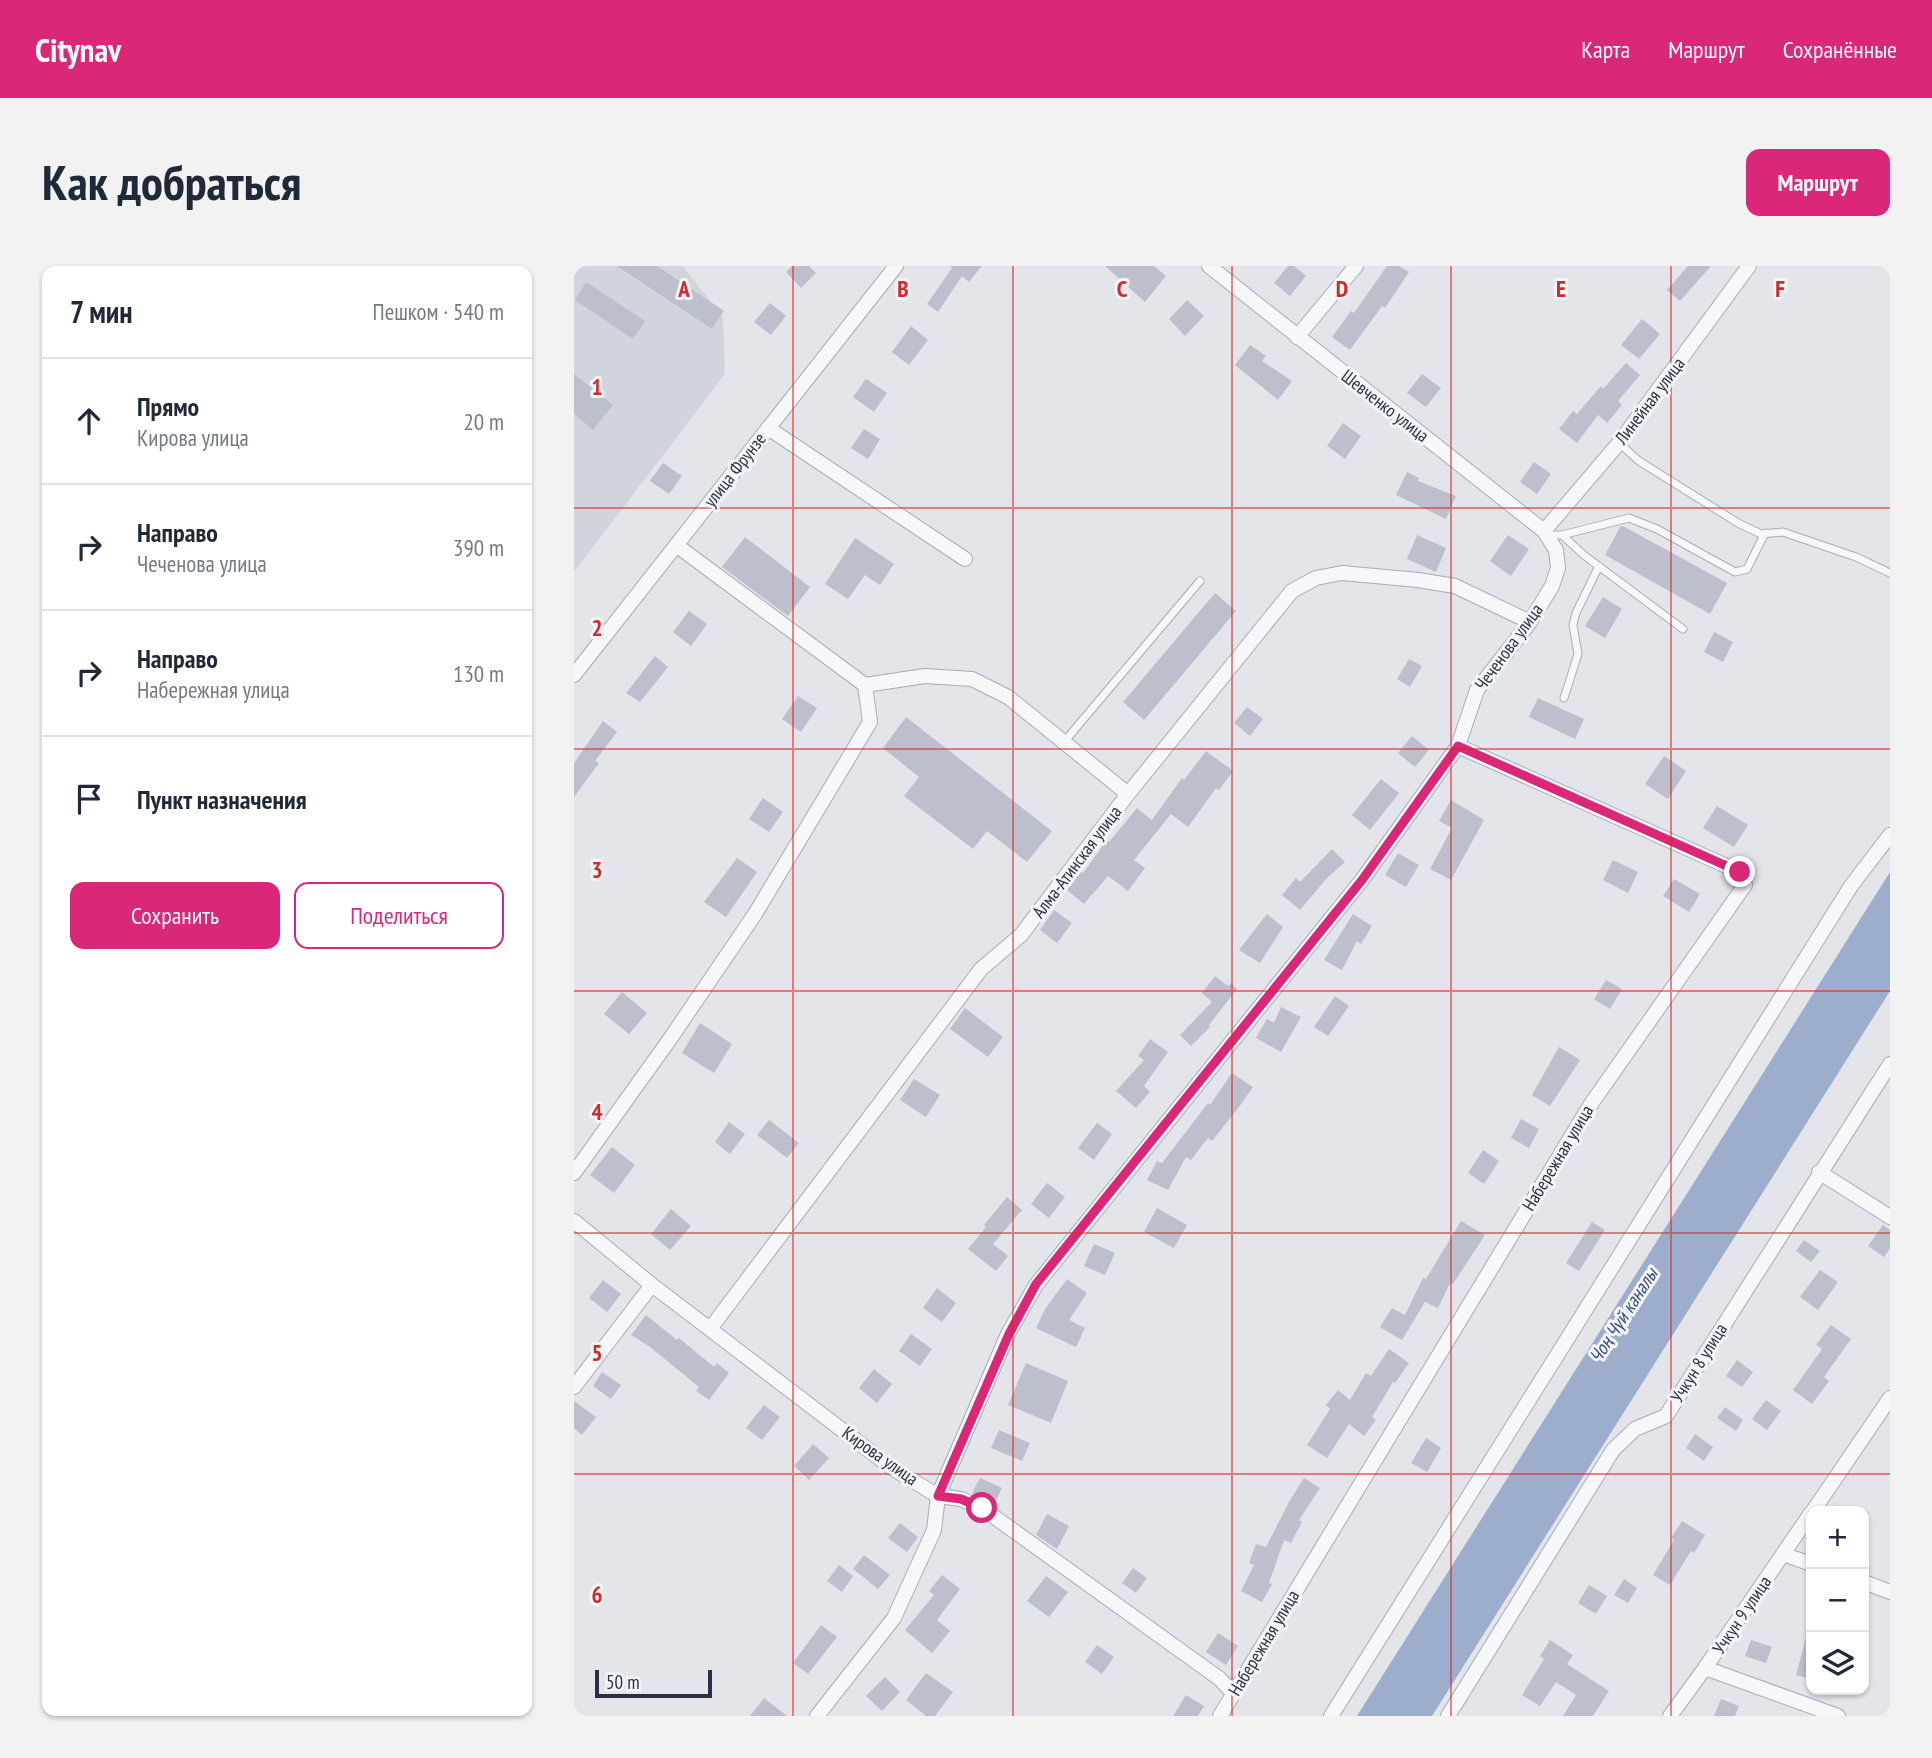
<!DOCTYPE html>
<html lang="ru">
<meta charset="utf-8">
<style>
:root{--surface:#fff;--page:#f2f2f3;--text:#1f2937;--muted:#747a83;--line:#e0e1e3;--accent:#db2777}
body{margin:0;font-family:"PT Sans Narrow",sans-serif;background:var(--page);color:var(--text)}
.controls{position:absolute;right:21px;bottom:21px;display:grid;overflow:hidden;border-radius:14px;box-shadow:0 2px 5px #0004}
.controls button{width:63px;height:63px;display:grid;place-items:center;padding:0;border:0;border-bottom:2px solid var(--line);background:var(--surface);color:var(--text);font:35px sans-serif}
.scale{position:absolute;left:21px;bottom:18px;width:117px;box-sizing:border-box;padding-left:7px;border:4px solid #2a3044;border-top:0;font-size:19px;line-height:24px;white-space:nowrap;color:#2a3044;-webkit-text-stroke:5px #f3f4f8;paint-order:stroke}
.stop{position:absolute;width:21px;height:21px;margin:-16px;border:5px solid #db2777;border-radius:50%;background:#fff}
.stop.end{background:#db2777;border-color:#fff;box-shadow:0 2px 7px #0008}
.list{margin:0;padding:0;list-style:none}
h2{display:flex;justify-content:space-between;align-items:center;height:91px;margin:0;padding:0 28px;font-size:30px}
h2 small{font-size:23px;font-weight:400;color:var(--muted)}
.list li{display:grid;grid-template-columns:46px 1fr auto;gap:21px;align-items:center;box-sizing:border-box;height:126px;padding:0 28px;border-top:2px solid var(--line)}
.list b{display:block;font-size:26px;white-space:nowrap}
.list p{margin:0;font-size:23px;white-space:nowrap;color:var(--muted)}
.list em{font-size:23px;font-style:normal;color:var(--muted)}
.actions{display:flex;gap:14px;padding:21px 28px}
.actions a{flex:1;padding:16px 0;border:2px solid var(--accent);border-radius:14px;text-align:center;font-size:24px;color:var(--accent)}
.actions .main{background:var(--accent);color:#fff}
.icon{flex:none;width:38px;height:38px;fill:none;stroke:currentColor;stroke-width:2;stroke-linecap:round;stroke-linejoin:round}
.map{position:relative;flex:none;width:1316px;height:1450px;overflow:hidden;border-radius:14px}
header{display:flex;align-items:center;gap:42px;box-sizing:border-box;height:98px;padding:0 35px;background:var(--accent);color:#fff}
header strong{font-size:33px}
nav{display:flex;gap:38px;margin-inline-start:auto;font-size:24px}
.intro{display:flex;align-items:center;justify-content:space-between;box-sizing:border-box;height:168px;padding:0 42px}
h1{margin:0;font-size:49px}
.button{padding:18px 32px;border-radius:14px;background:var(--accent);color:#fff;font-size:24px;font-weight:700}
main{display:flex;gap:42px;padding:0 42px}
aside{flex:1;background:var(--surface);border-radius:14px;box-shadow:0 2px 5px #0004}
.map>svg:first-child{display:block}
</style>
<header>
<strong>Citynav</strong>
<nav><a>Карта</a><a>Маршрут</a><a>Сохранённые</a></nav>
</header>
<div class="intro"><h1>Как добраться</h1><a class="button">Маршрут</a></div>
<main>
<aside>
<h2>7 мин<small>Пешком · 540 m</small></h2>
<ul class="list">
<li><svg class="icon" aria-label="ahead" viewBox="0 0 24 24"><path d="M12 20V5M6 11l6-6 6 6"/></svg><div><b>Прямо</b><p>Кирова улица</p></div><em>20 m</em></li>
<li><svg class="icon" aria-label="right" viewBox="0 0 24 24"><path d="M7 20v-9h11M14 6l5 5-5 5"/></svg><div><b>Направо</b><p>Чеченова улица</p></div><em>390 m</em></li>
<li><svg class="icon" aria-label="right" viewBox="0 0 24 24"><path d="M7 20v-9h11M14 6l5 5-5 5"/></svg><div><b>Направо</b><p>Набережная улица</p></div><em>130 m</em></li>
<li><svg class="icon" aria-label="arrive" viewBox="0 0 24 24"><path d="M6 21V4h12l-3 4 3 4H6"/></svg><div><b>Пункт назначения</b></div></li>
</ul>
<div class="actions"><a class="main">Сохранить</a><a>Поделиться</a></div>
</aside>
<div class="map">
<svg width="1316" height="1450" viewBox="0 0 1316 1450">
<rect width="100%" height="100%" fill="#e3e5eb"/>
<path fill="#d1d4dd" d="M0,0H109L149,52L151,108L0,306Z"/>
<path fill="#9daecc" d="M1316,606V725L858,1450H783Z"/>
<path fill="#bdc0cc" d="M43,0H83L150,45L138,63Z
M218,0H235L242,7L227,22L212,6Z
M376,0H408L395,16L388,10L364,46L353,38L378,2Z
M531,0H580L592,10L571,36Z
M714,0H720L732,10L716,30L700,17Z
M813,0H825L835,6L811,42L808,40L776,84L758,71L777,45L780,47Z
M1114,0H1137L1106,35L1093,24Z
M12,16L71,55L59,73L1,34Z
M613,34L630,50L611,70L595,53Z
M196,37L212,50L197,69L180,56Z
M1068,53L1086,68L1065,93L1047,79Z
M337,60L354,74L335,99L318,86Z
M676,79L692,90L688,95L718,115L704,134L661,99Z
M1052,97L1066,109L1044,135L1048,139L1033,157L1024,149L1003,177L985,163L999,145L1003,148L1027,120L1029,123Z
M0,108L39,139L19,164L0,148Z
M848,108L867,122L852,141L833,127Z
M292,113L313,127L300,146L279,131Z
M769,157L787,170L771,193L753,180Z
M290,163L306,173L294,193L277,182Z
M960,196L977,208L963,228L946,216Z
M89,197L108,210L95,228L76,215Z
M833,206L845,212L844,215L882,230L872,253L822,229Z
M1049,260L1153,317L1136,348L1031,289L1046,261Z
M843,269L872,282L862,306L833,293Z
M934,269L955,283L937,310L916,295Z
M171,271L236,321L214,350L148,301Z
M281,272L320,298L306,319L291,309L274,333L251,318Z
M641,327L662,345L570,454L549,436Z
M1029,331L1048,343L1031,372L1011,360Z
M115,345L133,358L117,380L99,366Z
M1140,366L1159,376L1149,396L1130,386Z
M81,390L94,401L66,436L52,427Z
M835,393L848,400L836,421L823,413Z
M224,430L243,442L227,466L208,453Z
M964,432L1010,453L1001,473L955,451Z
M673,441L689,453L676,470L660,457Z
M332,451L478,565L453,596L413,565L399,583L330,530L345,511L309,482Z
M29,455L43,466L21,495L25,497L0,531V497Z
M838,470L855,484L841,501L824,487Z
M632,485L659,505L645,524L642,522L614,561L597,548L560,594L571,602L554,625L534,610L510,638L493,624L507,606L509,607L533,574L535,576L563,542L578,554L608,512L610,514Z
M1090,490L1112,505L1094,533L1071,518Z
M807,513L825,527L796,564L778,549Z
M189,532L209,546L195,566L175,553Z
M877,534L910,554L877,614L856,603L878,562L865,555Z
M1143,540L1174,559L1160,581L1129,562Z
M758,583L771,596L753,612L726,644L708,629L722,612L726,616Z
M824,587L845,599L832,621L811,609Z
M163,592L183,606L152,651L130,636Z
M1039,594L1064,606L1054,627L1029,614Z
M1100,613L1126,628L1115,646L1089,630Z
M480,644L498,657L483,677L466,664Z
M693,648L709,661L686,697L665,684Z
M779,648L798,660L787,678L783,675L768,704L750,694Z
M641,710L654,720L657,717L663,723L635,759L636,761L617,780L606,769L638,736L628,727Z
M1032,714L1048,723L1036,743L1020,733Z
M48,726L73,747L55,768L30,748Z
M761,730L775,740L754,770L740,761Z
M707,741L727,751L707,786L682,772L693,753L700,757Z
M391,742L429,771L414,791L376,763Z
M126,757L158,778L140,807L108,787Z
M576,773L594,786L570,820L576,826L562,842L542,825L570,794L564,790Z
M985,781L1006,794L976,840L958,829Z
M658,807L679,821L665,841L638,875L634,872L617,894L612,891L594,924L573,914L583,895L588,897L634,837L636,839Z
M340,813L366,829L352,851L326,834Z
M947,853L965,863L955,882L937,872Z
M195,854L225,877L213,892L183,869Z
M155,856L171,868L156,888L141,876Z
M523,857L538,868L520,894L504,882Z
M38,881L61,899L40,927L16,909Z
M909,884L925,895L910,918L894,907Z
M473,917L491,931L475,952L457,938Z
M433,931L448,944L419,978L434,990L422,1005L394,983L412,961L410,959Z
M583,942L613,959L600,982L570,966Z
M97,943L117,960L96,984L77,968Z
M887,955L911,969L879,1018L876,1017L864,1042L851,1036L828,1074L806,1061L818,1042L831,1049L849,1012L852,1013Z
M1018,956L1031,964L1005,1005L992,997Z
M1309,959L1316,964V982L1310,991L1294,980Z
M1230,974L1246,985L1237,996L1222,985Z
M520,978L541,987L531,1009L510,1000Z
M1246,1004L1264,1016L1244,1044L1226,1031Z
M493,1013L513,1027L495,1054L511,1062L502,1081L462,1062L471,1043Z
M29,1014L47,1028L33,1046L15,1032Z
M363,1022L382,1037L368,1056L349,1042Z
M72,1049L103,1074L105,1072L140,1101L143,1097L155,1107L135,1134L122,1125L125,1121L76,1081L57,1069Z
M1257,1059L1277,1073L1250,1111L1255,1115L1238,1138L1219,1124L1248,1083L1242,1079Z
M337,1068L358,1083L346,1100L325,1085Z
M815,1083L835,1097L821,1117L819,1116L798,1151L802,1154L790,1170L775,1158L753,1192L733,1179L756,1143L752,1139L764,1124L776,1134L792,1107L797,1110Z
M1163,1094L1179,1106L1168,1121L1152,1110Z
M452,1097L494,1115L477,1157L434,1139Z
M300,1103L318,1118L303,1137L285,1122Z
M28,1106L47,1119L37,1133L19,1120Z
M1192,1134L1207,1145L1193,1164L1178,1153Z
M0,1135L22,1151L8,1169L0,1162Z
M190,1139L206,1151L188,1174L172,1162Z
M1151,1141L1169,1154L1162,1165L1143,1152Z
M425,1164L456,1177L448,1195L417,1182Z
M1121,1168L1139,1181L1130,1195L1112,1182Z
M852,1172L867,1182L853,1206L837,1197Z
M239,1178L255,1192L235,1214L220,1200Z
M406,1212L428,1222L420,1239L398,1227Z
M730,1212L746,1222L725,1254L728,1256L717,1277L710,1274L695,1317L698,1318L688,1336L667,1325L680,1299L675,1297L682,1278L692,1281L716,1234Z
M473,1248L495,1260L483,1283L462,1269Z
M1108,1255L1131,1269L1120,1287L1117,1285L1096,1319L1079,1309L1100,1274L1097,1272Z
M326,1257L344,1271L333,1286L314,1272Z
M290,1289L316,1309L304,1323L279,1303Z
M265,1299L279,1310L268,1326L253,1315Z
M559,1302L573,1312L562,1327L548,1317Z
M368,1309L386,1323L363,1354L376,1365L358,1387L331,1364L360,1329L355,1325Z
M472,1310L494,1326L475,1351L453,1335Z
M1050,1313L1063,1322L1054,1337L1040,1329Z
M1015,1319L1033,1330L1022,1348L1004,1337Z
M247,1359L263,1371L234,1408L219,1397Z
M644,1367L664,1380L652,1399L632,1386Z
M1233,1368L1237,1369V1413L1222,1409Z
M976,1374L999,1389L993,1398L1035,1425L1019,1450H989L1002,1429L982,1416L966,1440L948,1429L970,1393L966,1390Z
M1177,1374L1198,1381L1192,1397L1171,1390Z
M523,1379L540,1391L528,1408L511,1396Z
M352,1407L379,1426L361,1450H352L332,1434Z
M311,1411L326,1426L308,1445L292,1430Z
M612,1429L630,1440L624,1450H599Z
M190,1432L213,1450H176Z
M1147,1433L1165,1440L1161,1450H1140Z"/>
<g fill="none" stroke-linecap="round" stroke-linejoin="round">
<g stroke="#a8abb6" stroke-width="9">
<path id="lane" d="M1045,177L1065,195L1164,257L1187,268L1209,266L1282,291L1316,307
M974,269H988L1055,252L1083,263L1161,306L1173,303L1191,267
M988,269L1011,290L1109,363
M990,432L1004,388L999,359L1002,347L1025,300
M490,476L626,315"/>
</g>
<g stroke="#a8abb6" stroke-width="16">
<path id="street" d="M723,71L782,0
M194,162L391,293
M970,265L1045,177L1175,0
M102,279L291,419L351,410L398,413L434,431L554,528
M0,409L322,0
M1245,906L1316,951
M0,907L96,773L181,648L262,513L296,456L291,419
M0,955L78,1019L318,1202L364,1230L387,1233L408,1242L646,1413L659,1427
M136,1063L407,703L447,669L554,528L718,325L742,312L768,307L844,314L881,320L956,356
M0,1121L78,1019
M1239,1245L1316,1132
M1209,1288L1237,1298
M1290,1316L1316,1326
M1131,1402L1264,1450
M243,1450L320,1352L360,1264L364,1230L434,1068L462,1019L788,614L884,480L903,424L956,356L978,320L984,302L982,284L970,265L635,0
M646,1450L1017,838L1171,619L1166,606L884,480
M757,1450L1277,620L1316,569
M874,1450L1039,1184L1061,1163L1092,1150L1316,798
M1096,1450L1131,1402L1237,1247"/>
</g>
<use href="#lane" stroke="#f6f7f9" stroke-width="7"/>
<use href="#street" stroke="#f6f7f9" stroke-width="14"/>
</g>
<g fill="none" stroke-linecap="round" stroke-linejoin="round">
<path stroke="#db2777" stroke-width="9" d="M408,1242L387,1233L364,1230L435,1068L462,1018L788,614L884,480L1166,606"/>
</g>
<path fill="none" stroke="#d62828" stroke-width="2" stroke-opacity="0.55" d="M219,0V1450M439,0V1450M658,0V1450M877,0V1450M1097,0V1450M0,242H1316M0,483H1316M0,725H1316M0,967H1316M0,1208H1316"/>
<g text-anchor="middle" stroke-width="6" stroke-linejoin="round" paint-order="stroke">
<g font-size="18" fill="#2a3044" stroke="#f3f4f8">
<text transform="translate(1076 135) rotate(-53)" y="6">Линейная улица</text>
<text transform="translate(811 140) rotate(38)" y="6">Шевченко улица</text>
<text transform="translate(161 204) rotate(-52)" y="6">улица Фрунзе</text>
<text transform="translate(935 381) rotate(-54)" y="6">Чеченова улица</text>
<text transform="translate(503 596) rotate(-53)" y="6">Алма-Атинская улица</text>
<text transform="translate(984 892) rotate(-59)" y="6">Набережная улица</text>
<text transform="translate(1125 1097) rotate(-58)" y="6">Учкун 8 улица</text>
<text transform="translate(306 1190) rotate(35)" y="6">Кирова улица</text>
<text transform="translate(1168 1349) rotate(-56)" y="6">Учкун 9 улица</text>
<text transform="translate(690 1377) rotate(-59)" y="6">Набережная улица</text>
</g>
<g font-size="19" font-style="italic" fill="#324a7a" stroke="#f3f4f8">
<text transform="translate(1049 1049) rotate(-57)" y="7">Чоң Чүй каналы</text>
</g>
</g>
<g font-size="23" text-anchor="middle" font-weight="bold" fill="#d62828" stroke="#f3f4f8" stroke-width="6" stroke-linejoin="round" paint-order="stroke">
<text x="110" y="31">A</text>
<text x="329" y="31">B</text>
<text x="548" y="31">C</text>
<text x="768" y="31">D</text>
<text x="987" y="31">E</text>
<text x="1206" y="31">F</text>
<text x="23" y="129">1</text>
<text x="23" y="370">2</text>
<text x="23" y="612">3</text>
<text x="23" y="854">4</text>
<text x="23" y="1095">5</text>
<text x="23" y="1337">6</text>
</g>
</svg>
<div class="controls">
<button>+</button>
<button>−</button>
<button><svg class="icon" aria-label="layers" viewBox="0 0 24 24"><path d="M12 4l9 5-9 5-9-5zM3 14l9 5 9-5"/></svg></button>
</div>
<div class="scale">50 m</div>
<div class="stop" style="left:408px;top:1242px"></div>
<div class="stop end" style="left:1166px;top:606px"></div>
</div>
</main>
